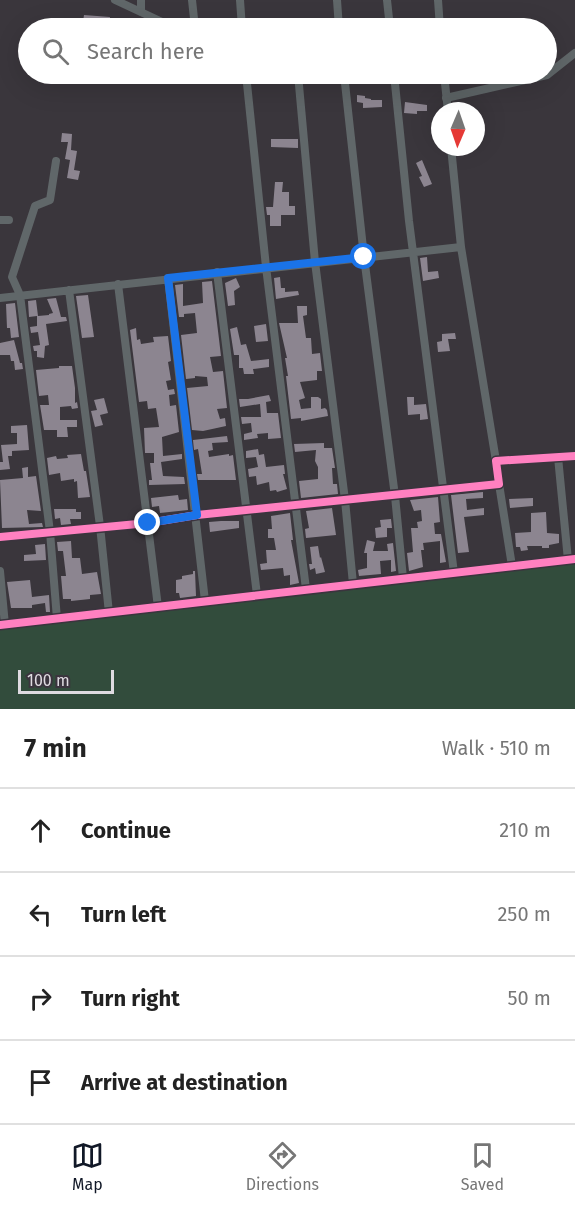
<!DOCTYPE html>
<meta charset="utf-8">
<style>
:root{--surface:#fff;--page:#f6f6f6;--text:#222;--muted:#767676;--line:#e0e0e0;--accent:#111827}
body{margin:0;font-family:"Fira Sans",sans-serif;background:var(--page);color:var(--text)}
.compass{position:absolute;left:431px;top:102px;width:54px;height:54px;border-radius:50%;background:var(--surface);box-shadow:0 6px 24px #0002;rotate:182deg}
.scale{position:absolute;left:18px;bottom:15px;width:96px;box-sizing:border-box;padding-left:6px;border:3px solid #dfdbe1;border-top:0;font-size:16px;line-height:21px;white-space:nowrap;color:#dfdbe1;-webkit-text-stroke:4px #3b343e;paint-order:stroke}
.stop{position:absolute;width:18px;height:18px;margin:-14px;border:4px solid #1a73e8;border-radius:50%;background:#fff}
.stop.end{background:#1a73e8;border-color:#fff;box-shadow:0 2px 6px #0008}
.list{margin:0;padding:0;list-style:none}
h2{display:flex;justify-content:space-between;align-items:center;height:78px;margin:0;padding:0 24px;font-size:26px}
h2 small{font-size:20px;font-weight:400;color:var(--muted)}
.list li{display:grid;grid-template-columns:39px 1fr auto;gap:18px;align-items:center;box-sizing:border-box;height:84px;padding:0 24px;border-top:2px solid var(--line)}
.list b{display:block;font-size:22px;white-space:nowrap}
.list em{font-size:20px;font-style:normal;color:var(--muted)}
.icon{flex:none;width:33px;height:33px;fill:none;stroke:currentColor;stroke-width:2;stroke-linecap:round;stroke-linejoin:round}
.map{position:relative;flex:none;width:575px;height:709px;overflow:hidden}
.search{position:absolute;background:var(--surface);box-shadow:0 6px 24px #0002;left:18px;right:18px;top:18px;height:66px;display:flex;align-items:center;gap:15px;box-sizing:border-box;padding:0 21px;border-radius:33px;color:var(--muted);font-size:22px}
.sheet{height:414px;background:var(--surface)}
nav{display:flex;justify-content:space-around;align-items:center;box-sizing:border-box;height:84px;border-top:2px solid var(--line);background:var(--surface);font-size:16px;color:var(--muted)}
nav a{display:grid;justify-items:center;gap:3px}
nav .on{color:var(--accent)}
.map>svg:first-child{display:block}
</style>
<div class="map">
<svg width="575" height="709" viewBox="0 0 575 709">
<rect width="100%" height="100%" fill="#3a363c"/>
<path fill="#324c3c" d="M575,561V709H0V625Z"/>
<path fill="#8c8590" d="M84,15L110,17L109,27L82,28Z
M357,95L365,96V98L371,99V100H382V107L363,108V103L357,102Z
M405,102L427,105V111H417V114L404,113Z
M62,133L72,134L71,150L77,151L74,170L80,171L78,180L67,178L70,160L65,159L68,142H61Z
M271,139H298V148L271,147Z
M422,160L432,184L424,187L419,177L422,176L416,163Z
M275,182H283L282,192H289V206H295V215H281V226H270V215H267L266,207H273Z
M427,257L428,272L438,271L439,278L423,281L420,258Z
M280,277L281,288H285V292L298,291L299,295L276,299L274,278Z
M236,278L240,287L234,291L235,305L228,306L225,283Z
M212,281L221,356L210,357L213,372L223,371L227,408L217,409L220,419L225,418L226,426L203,431L192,430L187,388L208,386L207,377L195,376V378L186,379L181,335L197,333L195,313L184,314V317H179L175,285L183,284V306L203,303L202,282Z
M88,295L94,337L82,338L76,296Z
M56,298L61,317H66L67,321L46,324L49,345L45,346L44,358L37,357V351H34L33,346L40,345L38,332L31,333L30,327L37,326V316L29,317L28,301L36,300L38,316L49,315V314L53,313L47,299Z
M15,303L19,337L11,338L10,328H7L6,304Z
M297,306H307V315L303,316L306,338H311L312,354L320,353L322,371H317V380L300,382L305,398L299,400L301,409L311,408V397H318L321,399V409L325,408L327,410L328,416L301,421V418L291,419L286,376H288L285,358H287L279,323H298Z
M266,324L268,341L256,342L254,326Z
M237,327L241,345L246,344L251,361L269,359V367L253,369L254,374H244L243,368H239V355H234L230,329Z
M136,328L137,340L140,339L141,344L154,342L153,337L168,336L171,361L168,362L171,380L166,381L168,390L174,389L175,394L169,395L170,406L176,405L179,432L162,437L163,456L182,454V459L161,462L163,476L184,477L185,484L149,485V480H152L150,463H154V453H145L144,428L159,427L156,408L148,409L147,401L139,402L130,330Z
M455,333L456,339H448L450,351L438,352L437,342L442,341V334Z
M14,340L20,363H22L23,369L15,370L14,361H11L10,355H0V343Z
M59,366H72L75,388V403L77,402L78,408L72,409L71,406L60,407V420H77V427H67L68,437H57V430H44L40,405H49L48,395L39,396L36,370L59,368Z
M269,395L271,401L266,402L267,413H278L281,438L268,439V433L257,434L258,438L244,440V434L252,432L251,423L242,424L241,417H261L260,404L240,407L239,399H248Z
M407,397H414V405L426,404L428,419L420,420V414L408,415Z
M104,398L108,413L100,415L103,425L95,427L91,411L97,410L94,400Z
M27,425L29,450L12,451V456H8L10,469L0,470V462H3L1,445L17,444V433H11V426Z
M227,436L228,442L212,443L213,450L208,451L209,457L229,454V456L233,455L236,480H198L197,474H202L198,449L194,450L193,440Z
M324,443V448H332L335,468H332L333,484H337L338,494L301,498L299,481L318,479V467L315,461L316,450L295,452L294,444Z
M258,449L259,455L264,454L266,467L284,465L285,474H283L287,489L277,492L276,490L270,491L269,482L257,485L256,476L249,477L248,469L258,467L256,457L246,458V451Z
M81,454L84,471H86L90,497L78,498L77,481L74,482V479L61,481L60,473L49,475L47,458L56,456L57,459L68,458L67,455Z
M28,467V477L36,476L41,511L27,510L29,524L42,523L43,527L2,528L0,480L23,478L22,468Z
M483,492V498L466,499L467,510L484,508V515L464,517L469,552L458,553L451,495Z
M178,495L179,500L187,499L188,510L160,513L159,506L152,507L151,498Z
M438,497L440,522L434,523L435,534H441L446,562L440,563V541L423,543L424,550H421L423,567L409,571L407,553L413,552L411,528H418L417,522L422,521L421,510L414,511L410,500Z
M533,498V506L510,508L509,499Z
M332,508L336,535L306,538L305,529L309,528L306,511Z
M54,509H76V512H81V519H70L71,524L61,525L60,518L55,519Z
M546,512L547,533L559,534V543L549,545V548H542V546H527L528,550L521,551L520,547H516L515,533L531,532V513Z
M290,513L293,540H291L299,583L290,585V575L284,576L283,568L261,570L260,564L267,563L266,550H276L274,538H268V529H272L271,516Z
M391,519L392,528H387V537L376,538L375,528L381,527L380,520Z
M221,521H239V528L210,532L209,522Z
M367,540L375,542L373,551H388L387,544L393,543L396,571L391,572V560L380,561L381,574L359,576L358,570L367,568V553H364Z
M71,541L72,558H80L82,574L97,572L101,594L90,595V599L71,601V599H63L61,576H66L63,551H58L57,542Z
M45,544L46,560L24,561V555L36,554L35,545Z
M318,546L320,558L321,557L325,572L316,574L315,568L310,570L309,564H312L310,547Z
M193,571H195L196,596L180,598L179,593H176V580L182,579V576L193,574Z
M30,580L32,597L49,595L50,612H46L45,603L32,605V608H11L7,582Z"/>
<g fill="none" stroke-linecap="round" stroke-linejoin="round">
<path stroke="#606769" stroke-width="8" d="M115,0L175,28
M141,0V12
M192,0L195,28
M240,0L242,28
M337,0L339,28
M387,0L390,28
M438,0L440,28
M246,74L266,267L306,589
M298,74L315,262L345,500L353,584
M344,74L364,257L395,496L403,578
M394,74L409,221L454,573
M444,74L448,111
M446,98L547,75L575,53
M451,147L461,247L496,461
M56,161L50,200L35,206L12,277L20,295L50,532L57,619
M0,220H9
M217,272L257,595
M168,278L205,601
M118,284L158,607
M69,290L100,526L109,613
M0,298L461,247
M558,457L568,560
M499,484L512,566
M0,537L148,523L197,515L499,484L496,461L575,456
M0,571L5,625
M0,625L575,559"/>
<g stroke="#3b343e" stroke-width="11">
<path id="cycleway" d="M0,537L148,523L197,515L499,484L496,461L575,456
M0,625L575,559"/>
</g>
<use href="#cycleway" stroke="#ff80c0" stroke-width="8"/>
</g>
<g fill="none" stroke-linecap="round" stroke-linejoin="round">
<path stroke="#1a73e8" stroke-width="8" d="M148,523L197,515L168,278L364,257"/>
</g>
</svg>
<svg class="compass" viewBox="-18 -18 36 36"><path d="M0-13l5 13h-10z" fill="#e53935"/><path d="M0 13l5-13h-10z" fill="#767676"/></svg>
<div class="scale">100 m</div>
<div class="stop" style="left:364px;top:257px"></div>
<div class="stop end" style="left:148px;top:523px"></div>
<div class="search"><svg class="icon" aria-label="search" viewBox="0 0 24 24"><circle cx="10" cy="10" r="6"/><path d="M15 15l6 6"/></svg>Search here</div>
</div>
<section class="sheet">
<h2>7 min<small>Walk · 510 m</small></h2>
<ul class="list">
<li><svg class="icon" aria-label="ahead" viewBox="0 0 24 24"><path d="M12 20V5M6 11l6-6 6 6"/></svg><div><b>Continue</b></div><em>210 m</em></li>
<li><svg class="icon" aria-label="left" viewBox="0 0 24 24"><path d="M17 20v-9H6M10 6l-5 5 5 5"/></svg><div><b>Turn left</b></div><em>250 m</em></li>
<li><svg class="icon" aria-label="right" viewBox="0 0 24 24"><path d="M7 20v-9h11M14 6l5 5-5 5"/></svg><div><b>Turn right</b></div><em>50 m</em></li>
<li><svg class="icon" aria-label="arrive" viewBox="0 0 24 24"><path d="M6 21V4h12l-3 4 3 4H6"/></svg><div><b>Arrive at destination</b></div></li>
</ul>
</section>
<nav>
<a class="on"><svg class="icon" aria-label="map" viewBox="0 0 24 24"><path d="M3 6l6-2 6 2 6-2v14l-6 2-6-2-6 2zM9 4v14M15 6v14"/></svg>Map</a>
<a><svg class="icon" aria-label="directions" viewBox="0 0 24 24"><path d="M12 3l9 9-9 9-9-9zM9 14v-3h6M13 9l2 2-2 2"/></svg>Directions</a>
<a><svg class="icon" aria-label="saved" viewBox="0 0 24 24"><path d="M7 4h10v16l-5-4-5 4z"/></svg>Saved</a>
</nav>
